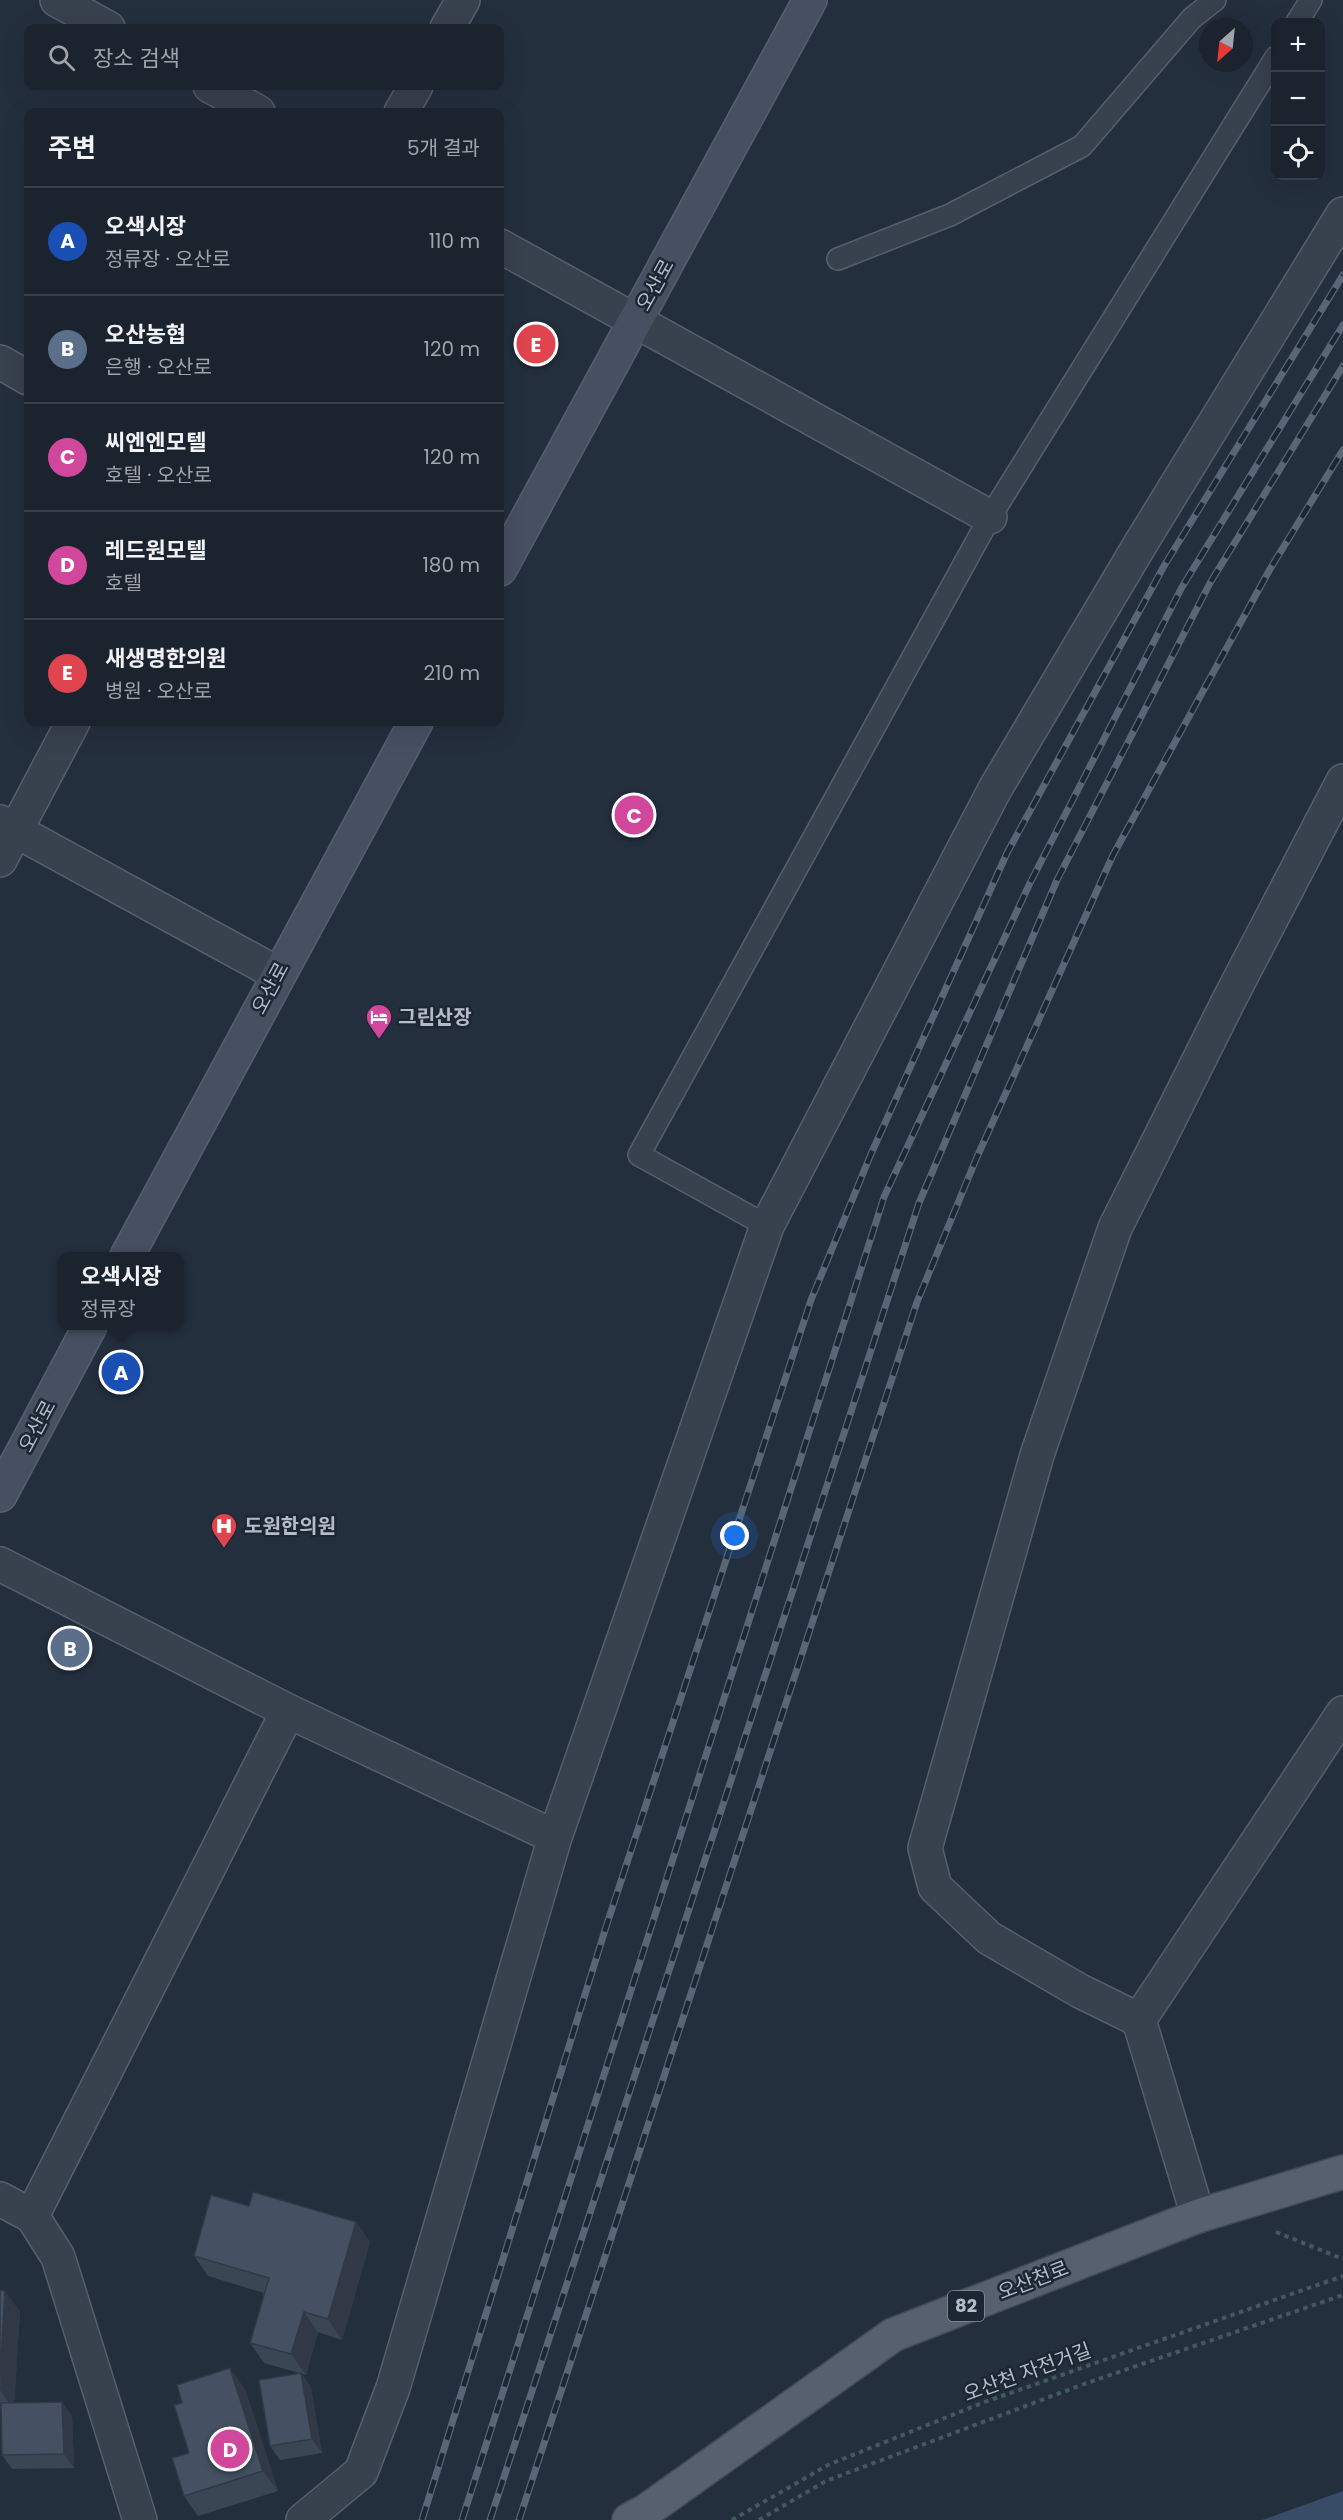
<!DOCTYPE html>
<html lang="ko">
<meta charset="utf-8">
<style>
:root{--surface:#1b232e;--page:#242b36;--text:#f1f3f6;--muted:#a0a4aa;--line:#39404a;--accent:#b45309}
body{margin:0;font-family:Poppins,"Noto Sans KR",sans-serif;background:var(--page);color:var(--text)}
.controls{position:absolute;right:18px;top:18px;display:grid;overflow:hidden;border-radius:12px;box-shadow:0 6px 24px #0002}
.controls button{width:54px;height:54px;display:grid;place-items:center;padding:0;border:0;border-bottom:2px solid var(--line);background:var(--surface);color:var(--text);font:30px sans-serif}
.compass{position:absolute;left:1199px;top:18px;width:54px;height:54px;border-radius:50%;background:var(--surface);box-shadow:0 6px 24px #0002;rotate:207deg}
.you{position:absolute;left:735px;top:1536px;width:21px;height:21px;margin:-15px;border:4px solid #fff;border-radius:50%;background:#1a73e8;box-shadow:0 0 0 9px #1a73e833}
.badge{display:grid;place-items:center;width:39px;height:39px;border-radius:50%;background:var(--accent);color:#fff;font-size:20px;font-weight:700}
.pin{position:absolute;translate:-50% -50%;border:3px solid #fff;box-shadow:0 2px 6px #0006}
.popup{position:absolute;left:58px;top:1252px;width:126px;height:78px;box-sizing:border-box;display:grid;place-content:center;border-radius:12px;background:var(--surface);filter:drop-shadow(0 2px 4px #0005);font-size:20px;white-space:nowrap;color:var(--muted)}
.popup b{font-size:22px;color:var(--text)}
.popup::after{content:'';position:absolute;left:50%;top:100%;margin-left:-12px;border:12px solid transparent;border-top-color:var(--surface)}
.list{margin:0;padding:0;list-style:none}
h2{display:flex;justify-content:space-between;align-items:center;height:78px;margin:0;padding:0 24px;font-size:26px}
h2 small{font-size:20px;font-weight:400;color:var(--muted)}
.list li{display:grid;grid-template-columns:39px 1fr auto;gap:18px;align-items:center;box-sizing:border-box;height:108px;padding:0 24px;border-top:2px solid var(--line)}
.list b{display:block;font-size:22px;white-space:nowrap}
.list p{margin:0;font-size:20px;white-space:nowrap;color:var(--muted)}
.list em{font-size:20px;font-style:normal;color:var(--muted)}
.icon{flex:none;width:33px;height:33px;fill:none;stroke:currentColor;stroke-width:2;stroke-linecap:round;stroke-linejoin:round}
.map{position:relative;flex:none;width:1343px;height:2520px;overflow:hidden}
.search{position:absolute;background:var(--surface);box-shadow:0 6px 24px #0002;left:24px;top:24px;width:480px;height:66px;display:flex;align-items:center;gap:15px;box-sizing:border-box;padding:0 21px;border-radius:12px;color:var(--muted);font-size:22px}
.panel{position:absolute;background:var(--surface);box-shadow:0 6px 24px #0002;left:24px;top:108px;width:480px;height:618px;border-radius:12px}
.map>svg:first-child{display:block}
</style>
<div class="map">
<svg width="1343" height="2520" viewBox="0 0 1343 2520">
<rect width="100%" height="100%" fill="#242f3e"/>
<path fill="#394c67" d="M1343,2491V2520H1262Z"/>
<g fill="none" stroke-linecap="round" stroke-linejoin="round">
<g stroke="#565f6c" stroke-width="24">
<path id="lane" d="M1297,22L1311,0
M838,259L950,215L1082,146L1192,18L1215,0
M767,1226L639,1155L990,517L1276,57"/>
</g>
<g stroke="#565f6c" stroke-width="36">
<path id="street" d="M57,0L108,28
M447,28L463,0
M210,86L258,112
M401,112L416,86
M500,246L990,517
M0,362L28,378
M0,822L278,974
M0,860L73,722
M0,1564L288,1711L555,1837
M1139,2020L1080,1991L989,1938L935,1887L925,1848L1037,1455L1115,1228L1230,998L1343,781
M0,2199L32,2216
M1198,2216L1139,2020L1343,1713
M140,2520L58,2257L32,2216L288,1711
M303,2520L361,2472L393,2388L555,1837L767,1226L995,789L1141,543L1343,214"/>
</g>
<g stroke="#565f6c" stroke-width="36">
<path id="secondary" d="M500,569L810,0
M127,1256L416,722
M0,1495L90,1326"/>
</g>
<g stroke="#414a57" stroke-width="36">
<path id="primary" d="M629,2520L646,2511L893,2335L1198,2216L1343,2172"/>
</g>
<path stroke="#44595c" stroke-width="4" stroke-dasharray="4.5 4.5" stroke-linecap="butt" d="M1276,2232L1343,2259
M732,2520L828,2465L982,2403L1343,2276
M759,2520L826,2481L1084,2384L1343,2295"/>
<use href="#lane" stroke="#38414e" stroke-width="21"/>
<use href="#street" stroke="#38414e" stroke-width="33"/>
<use href="#secondary" stroke="#465061" stroke-width="33"/>
<use href="#primary" stroke="#56606e" stroke-width="33"/>
<g stroke="#5a6575" stroke-width="7">
<path id="rail" d="M422,2520L606,1927L811,1300L871,1154L1007,853L1164,566L1343,275
M462,2520L884,1197L1030,883L1182,587L1343,325
M490,2520L919,1203L1057,880L1210,583L1343,366
M519,2520L917,1302L977,1157L1113,855L1270,569L1343,450"/>
</g>
<use href="#rail" stroke="#1d2633" stroke-width="4.5" stroke-dasharray="14" stroke-linecap="butt"/>
</g>
<path fill="#3b4654" d="M249,2206L356,2222L370,2242L342,2340L318,2332L306,2375L264,2363L250,2343L264,2293L208,2276L194,2256Z
M0,2290L20,2311L14,2403L62,2402L72,2416L74,2468L12,2469L2,2455L1,2409H0Z
M301,2373L311,2388L322,2453L280,2460L270,2446Z
M245,2389L278,2491L198,2516L184,2496Z"/>
<path fill="#303945" d="M356,2222L370,2242L342,2340L328,2319Z
M5,2291L20,2311L14,2410L0,2390Z
M304,2312L318,2332L306,2375L291,2354Z
M230,2368L245,2389L278,2491L263,2471Z
M301,2373L311,2388L322,2453L312,2439Z
M62,2402L72,2416L74,2468L64,2454Z"/>
<path fill="#455162" stroke="#303945" stroke-width="1.5" d="M253,2192L356,2222L328,2319L304,2312L291,2354L250,2343L269,2278L194,2256L211,2195L249,2206Z
M0,2290L5,2291L0,2378Z
M230,2368L263,2471L184,2496L172,2458L189,2453L174,2405L182,2403L177,2385Z
M301,2373L312,2439L270,2446L259,2380Z
M62,2402L64,2454L2,2455L1,2403Z"/>
<defs>
<g id="hotel-pin" transform="scale(1.35)"><path d="M0 17L-7.5 6A9.5 9.5 0 1 1 7.5 6Z" fill="#d1479c" stroke="#1d2633"/><path d="M-6-4.5h1.5V1H6V5H4.5V3h-9V5H-6ZM-4 0a1.8 1.8 0 1 1 3.6 0ZM.5 0V-2.5h3Q6-2.5 6 0Z" fill="#fff"/></g>
<g id="hospital-pin" transform="scale(1.35)"><path d="M0 17L-7.5 6A9.5 9.5 0 1 1 7.5 6Z" fill="#e0444e" stroke="#1d2633"/><path d="M-5-5h3v3.5h4V-5h3V5h-3V1.5h-4V5h-3Z" fill="#fff"/></g>
</defs>
<g fill-rule="evenodd">
<use href="#hotel-pin" x="379" y="1017"/>
<use href="#hospital-pin" x="224" y="1526"/>
</g>
<g text-anchor="middle" stroke-width="5" stroke-linejoin="round" paint-order="stroke">
<rect fill="#1d2633" stroke="#878f9c" stroke-width="1.5" x="948" y="2291" width="36" height="30" rx="4.5"/>
<g font-size="18" font-weight="bold" fill="#b4bcc9">
<text x="966" y="2312">82</text>
</g>
<g font-size="20" fill="#b4bcc9" stroke="#1d2633">
<text transform="translate(655 285) rotate(-61)" y="7">오산로</text>
<text transform="translate(270 988) rotate(-62)" y="7">오산로</text>
<text transform="translate(37 1426) rotate(-62)" y="7">오산로</text>
<text transform="translate(1033 2280) rotate(-21)" y="7">오산천로</text>
<text transform="translate(1027 2372) rotate(-20)" y="7">오산천 자전거길</text>
</g>
<g font-size="20" font-weight="bold" fill="#b4bcc9" stroke="#1d2633" text-anchor="start">
<text x="398" y="1024">그린산장</text>
<text x="244" y="1533">도원한의원</text>
</g>
</g>
</svg>
<div class="controls">
<button>+</button>
<button>−</button>
<button><svg class="icon" aria-label="locate" viewBox="0 0 24 24"><circle cx="12" cy="12" r="6"/><path d="M12 2v4M12 18v4M2 12h4M18 12h4"/></svg></button>
</div>
<svg class="compass" viewBox="-18 -18 36 36"><path d="M0-13l5 13h-10z" fill="#e53935"/><path d="M0 13l5-13h-10z" fill="#a0a4aa"/></svg>
<div class="you"></div>
<div class="pin badge" style="left:121px;top:1372px;background:#1a4fb4">A</div>
<div class="popup"><b>오색시장</b>정류장</div>
<div class="pin badge" style="left:70px;top:1648px;background:#5c6f8a">B</div>
<div class="pin badge" style="left:634px;top:815px;background:#d1479c">C</div>
<div class="pin badge" style="left:230px;top:2449px;background:#d1479c">D</div>
<div class="pin badge" style="left:536px;top:344px;background:#e0444e">E</div>
<div class="search"><svg class="icon" aria-label="search" viewBox="0 0 24 24"><circle cx="10" cy="10" r="6"/><path d="M15 15l6 6"/></svg>장소 검색</div>
<section class="panel">
<h2>주변<small>5개 결과</small></h2>
<ul class="list">
<li><span class="badge" style="background:#1a4fb4">A</span><div><b>오색시장</b><p>정류장 · 오산로</p></div><em>110 m</em></li>
<li><span class="badge" style="background:#5c6f8a">B</span><div><b>오산농협</b><p>은행 · 오산로</p></div><em>120 m</em></li>
<li><span class="badge" style="background:#d1479c">C</span><div><b>씨엔엔모텔</b><p>호텔 · 오산로</p></div><em>120 m</em></li>
<li><span class="badge" style="background:#d1479c">D</span><div><b>레드원모텔</b><p>호텔</p></div><em>180 m</em></li>
<li><span class="badge" style="background:#e0444e">E</span><div><b>새생명한의원</b><p>병원 · 오산로</p></div><em>210 m</em></li>
</ul>
</section>
</div>
